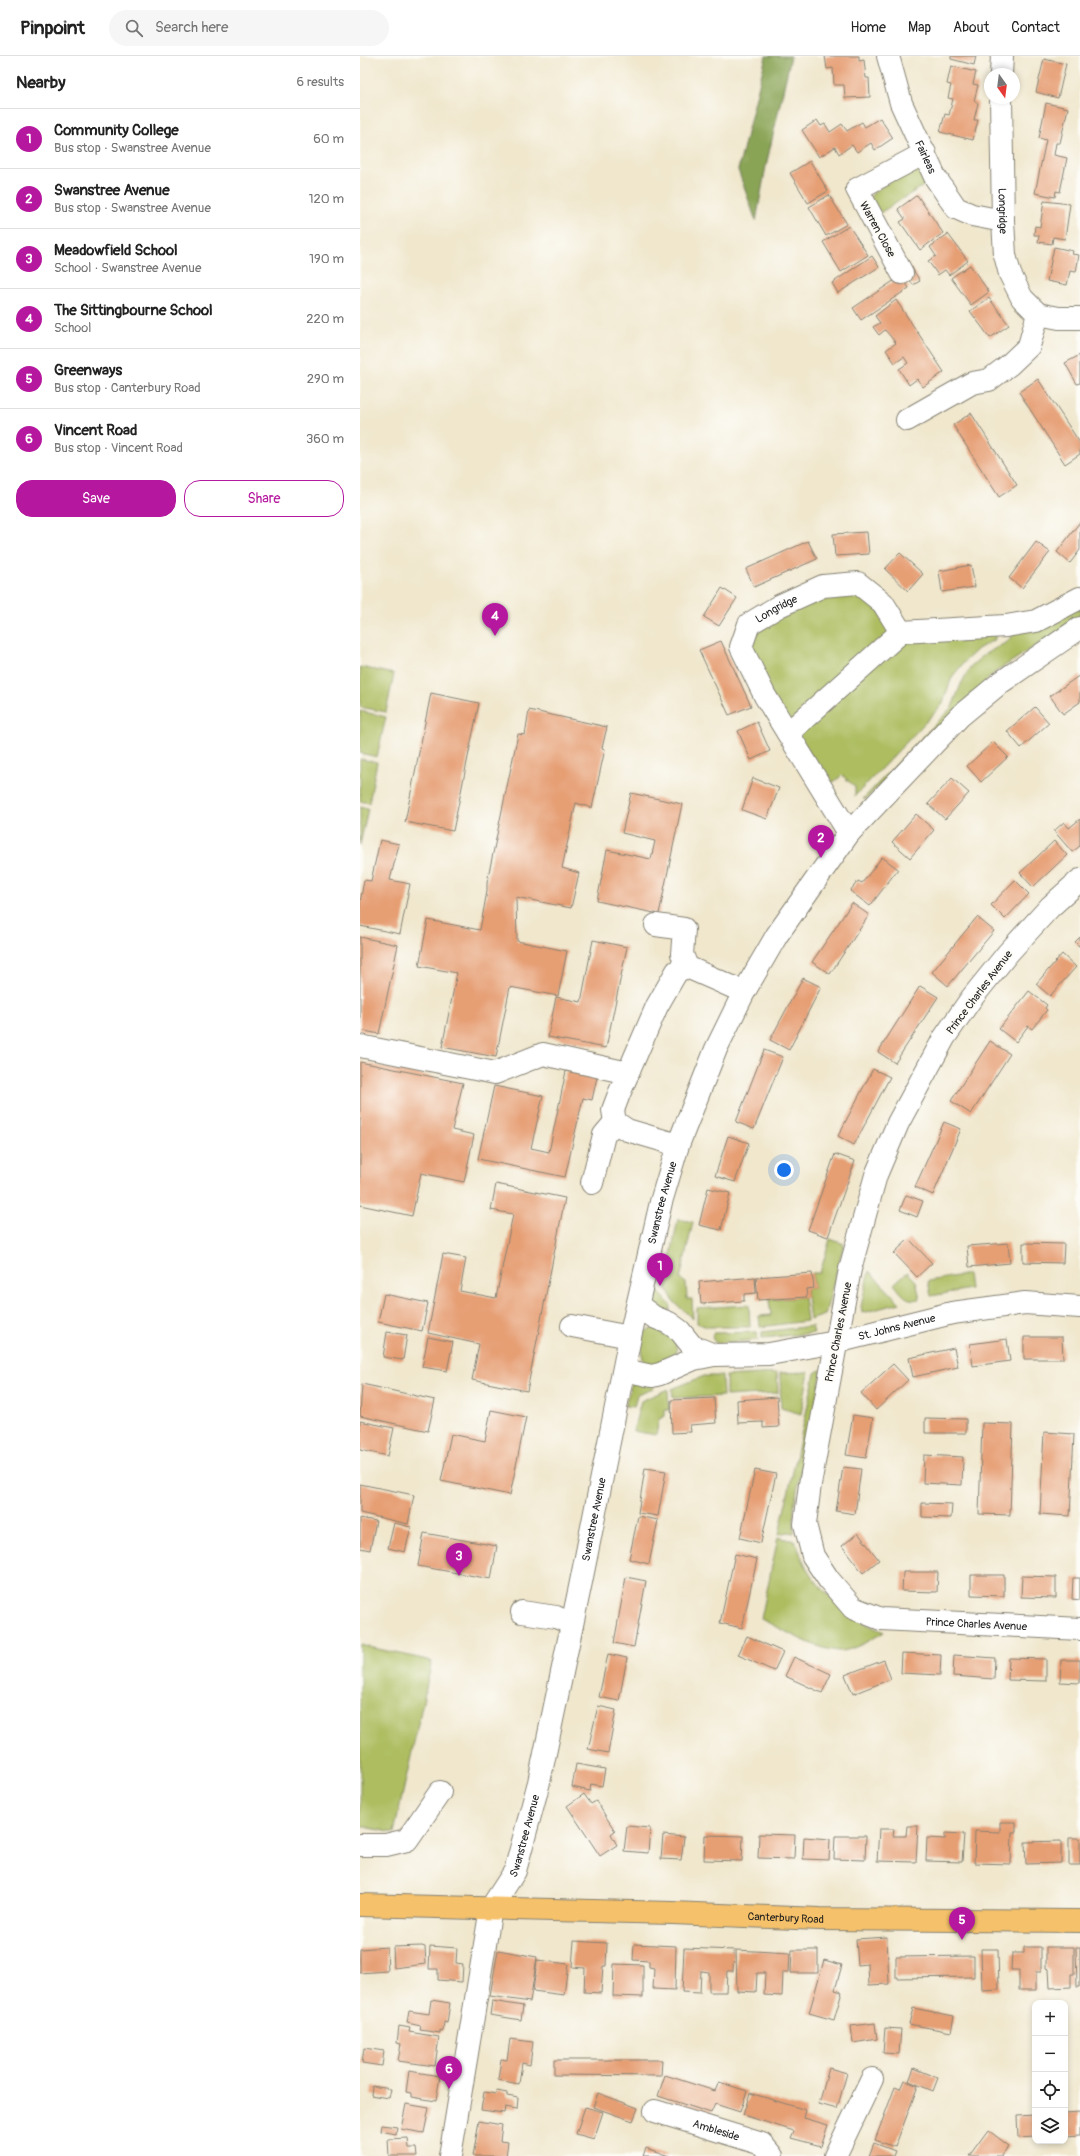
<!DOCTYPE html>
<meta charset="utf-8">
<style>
:root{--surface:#fff;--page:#f6f6f6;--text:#222;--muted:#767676;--line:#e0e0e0;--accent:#b5179e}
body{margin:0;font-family:Pangolin,sans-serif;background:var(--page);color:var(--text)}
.controls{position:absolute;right:12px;bottom:12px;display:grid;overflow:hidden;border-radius:8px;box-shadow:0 2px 6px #0003}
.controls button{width:36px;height:36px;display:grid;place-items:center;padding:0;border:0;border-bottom:1px solid var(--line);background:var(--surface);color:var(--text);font:20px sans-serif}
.compass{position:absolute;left:624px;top:12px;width:36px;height:36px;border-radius:50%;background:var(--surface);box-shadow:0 2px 6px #0003;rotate:166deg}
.you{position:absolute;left:424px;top:1114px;width:14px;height:14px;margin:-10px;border:3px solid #fff;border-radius:50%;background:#1a73e8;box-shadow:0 0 0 6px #1a73e833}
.badge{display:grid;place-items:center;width:26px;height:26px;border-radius:50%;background:var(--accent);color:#fff;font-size:13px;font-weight:700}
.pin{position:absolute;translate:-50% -33px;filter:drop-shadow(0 1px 2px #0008)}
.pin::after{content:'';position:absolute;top:21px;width:14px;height:12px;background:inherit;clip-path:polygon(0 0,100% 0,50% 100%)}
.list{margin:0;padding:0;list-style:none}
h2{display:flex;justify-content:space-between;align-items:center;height:52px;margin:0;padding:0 16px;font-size:17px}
h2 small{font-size:13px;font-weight:400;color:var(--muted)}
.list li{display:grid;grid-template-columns:26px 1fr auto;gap:12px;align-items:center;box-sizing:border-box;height:60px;padding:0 16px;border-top:1px solid var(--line)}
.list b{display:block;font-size:15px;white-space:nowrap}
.list p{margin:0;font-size:13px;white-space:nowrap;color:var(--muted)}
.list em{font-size:13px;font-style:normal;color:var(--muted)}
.actions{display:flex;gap:8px;padding:12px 16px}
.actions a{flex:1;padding:9px 0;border:1px solid var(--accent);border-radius:16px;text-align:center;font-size:14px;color:var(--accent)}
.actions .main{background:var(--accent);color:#fff}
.icon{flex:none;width:22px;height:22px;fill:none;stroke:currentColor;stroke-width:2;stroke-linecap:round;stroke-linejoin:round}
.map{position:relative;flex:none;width:720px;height:2100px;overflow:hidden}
header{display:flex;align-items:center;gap:24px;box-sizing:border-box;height:56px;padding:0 20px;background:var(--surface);border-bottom:1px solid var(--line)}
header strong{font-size:19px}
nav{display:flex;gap:22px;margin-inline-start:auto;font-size:14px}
.search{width:280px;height:36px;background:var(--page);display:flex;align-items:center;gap:10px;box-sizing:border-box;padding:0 14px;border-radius:22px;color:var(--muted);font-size:15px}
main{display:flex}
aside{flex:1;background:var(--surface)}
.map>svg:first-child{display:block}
</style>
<header>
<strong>Pinpoint</strong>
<div class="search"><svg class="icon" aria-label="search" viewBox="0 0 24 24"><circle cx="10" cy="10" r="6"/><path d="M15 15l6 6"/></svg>Search here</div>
<nav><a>Home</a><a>Map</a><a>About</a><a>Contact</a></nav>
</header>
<main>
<aside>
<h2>Nearby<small>6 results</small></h2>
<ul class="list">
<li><span class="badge">1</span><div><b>Community College</b><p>Bus stop · Swanstree Avenue</p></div><em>60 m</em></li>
<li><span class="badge">2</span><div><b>Swanstree Avenue</b><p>Bus stop · Swanstree Avenue</p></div><em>120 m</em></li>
<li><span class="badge">3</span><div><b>Meadowfield School</b><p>School · Swanstree Avenue</p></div><em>190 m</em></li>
<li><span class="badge">4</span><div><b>The Sittingbourne School</b><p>School</p></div><em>220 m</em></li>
<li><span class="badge">5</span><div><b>Greenways</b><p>Bus stop · Canterbury Road</p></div><em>290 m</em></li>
<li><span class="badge">6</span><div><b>Vincent Road</b><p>Bus stop · Vincent Road</p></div><em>360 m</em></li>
</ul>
<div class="actions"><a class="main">Save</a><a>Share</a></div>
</aside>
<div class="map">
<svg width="720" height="2100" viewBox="0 0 720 2100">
<rect width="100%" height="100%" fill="#fdfcf7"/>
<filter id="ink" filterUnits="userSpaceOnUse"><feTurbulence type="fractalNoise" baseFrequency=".025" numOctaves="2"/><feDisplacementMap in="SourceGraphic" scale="8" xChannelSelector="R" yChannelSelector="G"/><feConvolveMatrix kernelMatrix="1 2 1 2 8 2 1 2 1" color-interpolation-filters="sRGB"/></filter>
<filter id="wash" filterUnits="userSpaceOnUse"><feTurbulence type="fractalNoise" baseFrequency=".012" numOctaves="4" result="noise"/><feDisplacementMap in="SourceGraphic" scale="16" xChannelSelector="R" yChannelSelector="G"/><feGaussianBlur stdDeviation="0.9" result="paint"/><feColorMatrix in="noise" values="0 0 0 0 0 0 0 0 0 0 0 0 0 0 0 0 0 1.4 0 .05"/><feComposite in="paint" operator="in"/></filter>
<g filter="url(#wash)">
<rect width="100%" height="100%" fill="#f0e7cd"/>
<path fill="#adbd60" stroke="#646c3e" d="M553,114L562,115L568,127L515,160L510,142L513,137L542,117Z
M498,527L540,583L635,578V583L618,593L606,604L592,621L582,649L495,740V731L482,719L475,725L469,727L381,591L389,568Z
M720,550V561L634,617L506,743H503L592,651L601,628L611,610L625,598L647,586L657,573Z
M0,611L34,618L26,656L0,651Z
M0,655L26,661L17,701L0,697Z
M0,703L17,706L9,747L0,745Z
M0,751L8,753L0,789Z
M318,1163L333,1166L320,1223L326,1227L327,1243H332L333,1263L314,1246L305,1229Z
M470,1183L484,1188L465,1259L450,1264L446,1233L454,1232L452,1217H460Z
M509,1215L540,1247L502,1257L501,1250Z
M547,1216L556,1225L560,1243C546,1246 542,1238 534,1228Z
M608,1218L610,1233L571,1240L568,1225Z
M291,1224L297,1226L299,1236L311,1250L309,1256L291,1248L287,1239Z
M444,1241L447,1265L400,1271L399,1260L411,1259L409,1244Z
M389,1249L390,1271H347L337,1267V1252Z
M452,1270L454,1277L402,1282V1276Z
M296,1271L315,1281L317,1297C307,1310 300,1314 284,1307L281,1294L284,1276Z
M397,1276L398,1284L356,1287L352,1282L353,1277Z
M460,1314L462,1315L434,1449V1477L427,1476L419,1478L455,1317Z
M449,1316L441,1358L421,1352L420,1317Z
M417,1317L418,1337L366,1340V1320Z
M344,1320H362L363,1340L313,1342L312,1333Z
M279,1326H293V1333L277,1339L274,1351L265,1350L271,1329Z
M308,1333L309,1354H305V1360L299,1363L296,1379L273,1375L281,1345Z
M418,1481L435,1485C440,1496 444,1509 451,1519C470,1544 496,1565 524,1576C514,1582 491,1596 479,1595C454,1593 424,1574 401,1563Z
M0,1589L72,1605L34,1777L0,1770Z"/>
<path fill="#8aa456" stroke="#536039" d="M406,0H431L406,110L396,165L378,114Z"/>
<g id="blocks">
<path fill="#e69e73" d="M465,0H499V5L504,4L506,22H509L510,41L485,42L484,29H474L473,12L467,13Z
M591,0H616L614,9L591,3Z
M684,3L706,8L698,42L676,36Z
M591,10L616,16L613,28L618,29L614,45L618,47L614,64H618L613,84L580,76L585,58L589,59L593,43L588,42L591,29L587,28Z
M686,47L708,52L700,87H696L694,99L707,102L700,136L696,135L695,141L675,137L686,84L679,82Z
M520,62L533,82L515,94L511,87L497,96L492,89L479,98L475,91L459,101L442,74L457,64L461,70L465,68L470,76L482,68L487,75L502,66L505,71Z
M450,105L468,135L448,147L430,117Z
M469,139L487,168L466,180L449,151Z
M557,139L583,177L560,194L540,166L545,163L538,153Z
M684,145L710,148L705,183L693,181L692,188L678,186L679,179H674L675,170L680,171Z
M489,170L508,199L481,216L463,186Z
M588,178L608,205L589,219L585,214L578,219L568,205L576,200L570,191Z
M694,191L713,195L712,198L719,199L716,216L710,215L707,229L687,225Z
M512,200L519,211L478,237L472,227Z
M610,209L629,236L611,249L591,222Z
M552,212L560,225L553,229L545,217Z
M541,220L549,232L501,264L493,252Z
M629,242L649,269L630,282L610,255Z
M536,244L584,316L563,331L557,323L549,329L539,313L548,307L544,301L535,307L526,294L536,287L525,274L519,279L513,271L520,267L515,260Z
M720,299V327L717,328L705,307Z
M678,323L720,387V398L705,408L659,336Z
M611,357L657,429L639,441L593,369Z
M720,466V494L710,507L697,496Z
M507,476L509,498L475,500L473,478Z
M448,485L457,503L394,531L386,513Z
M676,486L690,496L662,532L649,522Z
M540,497L563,518L548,535L525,513Z
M611,509L615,531L582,536L579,515Z
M362,532L377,542L359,570L344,561Z
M361,585L391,650L369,659L339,594Z
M720,619V646L703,658L690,640Z
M71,637L119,647L93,775L45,766Z
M675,651L689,667L661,692L647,675Z
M169,654L247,671L242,692L245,693L232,752L216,747L202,812L219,817L211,852L156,841L157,885L207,895L198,940L150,931L136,1001L82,991L97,917L59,910L68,864L120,874L127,835V826L158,678L165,679Z
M397,666L410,695L391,704L378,675Z
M633,686L648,701L621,726L607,710Z
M393,722L419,732L407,763L382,754Z
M592,722L609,737L585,763L568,748Z
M271,737L322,748L299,858L237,845L247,794L291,803L295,785L262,777Z
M556,758L574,774L550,802L532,786Z
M720,763V790L712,796L694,775L704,766L709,772Z
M20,784L39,788L30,824L50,828L40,878L0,870V847L4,824L11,825Z
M694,785L707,799L673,831L660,817Z
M522,801L538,813L510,850L490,835L498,825L502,827Z
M655,824L669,838L645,863L631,849Z
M492,847L509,859L470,918L452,906Z
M617,861L634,875L588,930L572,916Z
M0,881L38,889L19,978L0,974Z
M720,881V891L715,886Z
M233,884L267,891L246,992L188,981L196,941L221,946Z
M702,898L716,911L690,940L676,928Z
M443,922L461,931L429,994L410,984Z
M560,930L578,941L535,1007L518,996Z
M669,935L687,949L685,952L687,954L672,973L668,970L656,986L639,973Z
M630,985L650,998L611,1058L591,1045Z
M404,994L423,1001L394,1073L376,1066Z
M0,1006L103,1027L92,1074L114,1079L104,1126L61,1117L52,1160L0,1149Z
M513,1013L530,1021L494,1089L478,1080Z
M206,1015L237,1021L232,1044L223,1042L205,1121L118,1103L134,1030L183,1040L171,1092L189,1096Z
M584,1066L601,1073L573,1139L555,1131Z
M368,1080L389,1087L375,1126L355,1120Z
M475,1098L495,1105L468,1181L448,1174Z
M136,1128L205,1142L167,1335L112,1324L119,1288L68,1277L83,1198L106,1202L100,1235L136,1242L153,1158L131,1154Z
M348,1132L370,1137L361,1174L339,1169Z
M546,1139L563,1145L557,1161L540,1154Z
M549,1183L572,1207L557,1221L534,1197Z
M648,1187L650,1207L609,1211L607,1190Z
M663,1187L704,1188L703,1207L663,1206Z
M452,1217L454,1232L446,1233L447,1241L398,1244L396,1221Z
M395,1221L396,1237L384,1238V1245L341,1248L339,1226Z
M24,1238L68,1247L62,1275L18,1266Z
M27,1276L47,1279L43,1304L23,1301Z
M68,1281L93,1286L87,1315L62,1311Z
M664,1281H702L703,1303H664Z
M647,1283L650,1305L613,1310L610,1288Z
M594,1292L598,1311L553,1321L549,1302Z
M533,1308L548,1324L516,1354L501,1337Z
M2,1328L75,1344L68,1375L0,1360Z
M417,1341L419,1371L403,1372V1366L378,1367L377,1344Z
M354,1342L356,1367L330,1369L331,1376L312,1377L311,1344Z
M131,1354L166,1361L150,1439L81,1425L91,1378L125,1385Z
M493,1359L513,1362L506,1402L486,1399Z
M565,1362L606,1363V1377H565Z
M0,1365L34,1372L28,1400L0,1394Z
M622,1367L653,1368L650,1459L619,1458Z
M684,1376L714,1378L710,1460L680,1458Z
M564,1399L603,1401L602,1429L563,1427Z
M483,1411L501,1413L495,1458L476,1455Z
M285,1412L306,1415L298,1460L278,1457Z
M395,1414L416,1418L401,1487L380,1482Z
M0,1428L54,1439L48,1468L0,1457Z
M562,1447L592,1448L591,1462L562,1461Z
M278,1460L298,1464L289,1508L269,1503Z
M0,1462L16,1465L10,1494L0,1492Z
M34,1467L51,1471L45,1496L28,1492Z
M64,1477L137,1490L131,1523L58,1510Z
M498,1477L519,1504L503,1517L482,1490Z
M375,1498L397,1503L382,1572L360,1567Z
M543,1516H578L577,1536L542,1535Z
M611,1519H644V1540L611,1539Z
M662,1520L696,1521V1542L661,1541Z
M266,1521L286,1525L274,1591L254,1587Z
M713,1522H720V1544L712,1543Z
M387,1580L423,1596L414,1615L378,1599Z
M542,1597L581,1599L580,1619L541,1617Z
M248,1598L267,1602L259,1645L239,1641Z
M594,1599L635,1602L634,1623L593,1620Z
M434,1601L471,1618L462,1637L425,1620Z
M649,1602L686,1603V1625L648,1624Z
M524,1604L531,1623L493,1638L485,1619Z
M701,1604H720V1627L700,1626Z
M238,1650L256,1654L248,1697L228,1693Z
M216,1708L245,1713L242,1730L231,1728L230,1735L212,1731Z
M224,1738L231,1748L236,1745L255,1775L251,1778L257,1789L240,1800L207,1750Z
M640,1766H656V1776H652L651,1808L614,1807L615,1775L640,1776Z
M267,1770L290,1772L288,1797L264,1795Z
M547,1770H558L556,1806L517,1805L519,1773H534L533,1780H546Z
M585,1777L604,1778L602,1806L566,1805L567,1782L585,1783Z
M399,1778L435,1779L434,1803L398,1802Z
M303,1779L324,1781L321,1804L301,1803Z
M345,1779L383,1780L382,1805L344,1804Z
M475,1780H506L505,1804L474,1803Z
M444,1781L470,1783L469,1804L443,1803Z
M709,1782H720V1809H709Z
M701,1785V1807L666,1808L665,1786Z
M527,1881L529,1928L509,1929L508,1908L498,1909L496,1883Z
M214,1885L247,1887L246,1910H243L241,1937L224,1936L225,1912L212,1911Z
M274,1888L316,1890L315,1934L293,1933L294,1912L289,1911V1905L273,1904Z
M62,1890L65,1891L66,1908L34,1912L33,1891Z
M70,1890L97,1892L96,1907L103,1908L102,1926L78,1924V1913H69Z
M27,1891L28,1915L0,1917V1893Z
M664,1891H681V1916H676V1934H659V1914H651L652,1897H664Z
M686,1891H714V1918H711V1931L690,1932L689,1913L686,1912Z
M716,1891H720V1931H717Z
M324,1892L374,1894L373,1915H367L366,1936H349V1916L341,1915L340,1937L322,1936Z
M621,1893H638L639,1934L622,1935Z
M138,1894L177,1901L170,1946L130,1940Z
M376,1894L430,1897L429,1916H423L422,1940L404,1939L405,1917H397L396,1936L377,1935Z
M432,1894H458V1917H431Z
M614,1900V1921L536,1922V1901Z
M177,1904L208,1908L204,1939L173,1935Z
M464,1904L482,1909L475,1934L482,1936L474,1964L449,1957Z
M254,1908L283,1909V1941L253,1940Z
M71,1944L90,1947L87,1967L84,1966L83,1975L80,1974V1977L60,1974L61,1970L47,1967L49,1955L69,1958Z
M132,1945L163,1950L161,1964L130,1959Z
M553,1952L594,1960L591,1976L549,1968Z
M515,1967L517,1983L493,1987L491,1970Z
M39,1970L50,1972L49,1976L79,1981L75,2010L38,2005L41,1988L37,1987Z
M525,1972L541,1973L539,1998L523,1997Z
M150,1983L173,1986L170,2009L162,2007L159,2028L138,2024L141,2003L147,2004Z
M4,1992L24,1995L22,2010L2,2007Z
M194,2004H302L301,2020L194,2019Z
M469,2012L487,2017L477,2053L459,2048Z
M554,2012L578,2022L573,2035L549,2025Z
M49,2015L80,2020L76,2045L52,2041V2037L46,2036Z
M305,2019L355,2035L359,2026L387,2035L380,2056L355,2048L351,2057L298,2040Z
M544,2024L558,2030L535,2091L515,2084L535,2031L540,2033Z
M12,2030L31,2033L29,2042L11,2039Z
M137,2035L147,2037V2040L158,2042L157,2053L145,2051L144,2057L121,2054L124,2036L136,2038Z
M238,2037L278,2052L273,2065L233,2051Z
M390,2037L446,2054L444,2062L468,2069L461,2090L431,2082L434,2075L383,2059Z
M46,2048L69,2052L64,2077L41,2073Z
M225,2051L243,2056L234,2083L216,2078Z
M720,2056V2079L707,2080L705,2057Z
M675,2059V2081L658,2082L657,2060Z
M119,2065L142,2069L140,2085L148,2086L146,2100H113Z
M22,2069L37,2071L36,2078L21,2075Z
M628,2074L649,2090L641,2100H609Z
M48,2082L49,2092H56L57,2100H29L28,2083Z
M514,2087L535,2095L533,2100H509Z
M286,2092L309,2100H283Z"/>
</g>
</g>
<g filter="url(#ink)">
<use href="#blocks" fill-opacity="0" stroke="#868274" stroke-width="1"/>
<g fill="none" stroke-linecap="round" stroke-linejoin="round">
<g stroke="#868274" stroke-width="24">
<g id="minor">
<path id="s1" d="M528,0L541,47L575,121L596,152L612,159L643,165"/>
<path d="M641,18L642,0"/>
<path id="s2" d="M641,42L643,165L645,199L650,218L662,242L678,258"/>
<path d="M542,217L497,133L565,97"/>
<path d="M678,258L699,262H720"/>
<path d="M547,364L612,327L629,324L649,309L669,290L678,258"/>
<path d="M428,677L541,576"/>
<path id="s3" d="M489,777L405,640L381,591L389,568L419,550L463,530L498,527L523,547L541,576L646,570L676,565L720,542"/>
<path id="s4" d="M720,824L690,851L648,897L611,943L584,982L538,1067L516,1119L490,1213L450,1428L445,1468L453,1500L469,1524L493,1552L521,1563L720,1573"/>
<path d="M296,869L324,873L322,898L327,911"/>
<path d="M0,990L135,1017L183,998L268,1017"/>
<path d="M318,1089L267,1074L255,1066L253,1054L259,1038L297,950L317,915L327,911L384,936"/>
<path d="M232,1127L244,1079L255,1066"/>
<path d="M278,1249L294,1261L309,1267L320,1275L332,1290L354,1299"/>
<path d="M212,1270L270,1281"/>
<path id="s5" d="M264,1314L292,1320L300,1318L334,1303L354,1299L409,1298L476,1286L592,1257L665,1247L720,1251"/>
<path d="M162,1556L196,1561L212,1568"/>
<path d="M0,1789H26L47,1784L80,1736"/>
<path id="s6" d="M295,2055L402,2088L412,2100"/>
<path id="s7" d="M90,2100L131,1852L155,1815L179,1726L221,1526L270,1281L301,1146L318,1089L356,993L384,936L417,879L489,777L600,660L640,627L720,572"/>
<path d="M475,2100L512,2023"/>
</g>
</g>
<g stroke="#868274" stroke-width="24">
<g id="major">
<path id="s8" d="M0,1849L312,1857L460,1863L720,1865"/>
</g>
</g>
<use href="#minor" stroke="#fff" stroke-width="22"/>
<use href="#major" stroke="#f5c16b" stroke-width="22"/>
</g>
</g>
<g text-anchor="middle" stroke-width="4" stroke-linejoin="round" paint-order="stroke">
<g font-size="11" fill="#1c1c1c" stroke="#fdfcf7">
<text dy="4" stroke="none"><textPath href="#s1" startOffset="108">Fairleas</textPath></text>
<text dy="4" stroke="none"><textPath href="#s2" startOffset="113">Longridge</textPath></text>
<text transform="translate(518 173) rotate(61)" y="4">Warren Close</text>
<text dy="4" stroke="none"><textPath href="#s3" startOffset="271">Longridge</textPath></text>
<text transform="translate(619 936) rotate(-53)" y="4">Prince Charles Avenue</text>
<text dy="4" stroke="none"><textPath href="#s7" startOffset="980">Swanstree Avenue</textPath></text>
<text dy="4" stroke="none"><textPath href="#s5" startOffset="280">St. Johns Avenue</textPath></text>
<text transform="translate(478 1276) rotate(-79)" y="4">Prince Charles Avenue</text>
<text dy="4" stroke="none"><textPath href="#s7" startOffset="656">Swanstree Avenue</textPath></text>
<text dy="4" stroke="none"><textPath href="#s4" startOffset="943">Prince Charles Avenue</textPath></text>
<text dy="4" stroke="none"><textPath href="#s7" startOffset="332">Swanstree Avenue</textPath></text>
<text dy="4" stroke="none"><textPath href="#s8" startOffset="426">Canterbury Road</textPath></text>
<text dy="4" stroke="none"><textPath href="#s6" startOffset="64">Ambleside</textPath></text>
</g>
</g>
</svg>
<div class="controls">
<button>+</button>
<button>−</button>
<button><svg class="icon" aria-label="locate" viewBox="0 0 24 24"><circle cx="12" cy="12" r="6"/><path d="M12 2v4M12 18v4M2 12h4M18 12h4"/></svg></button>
<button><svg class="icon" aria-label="layers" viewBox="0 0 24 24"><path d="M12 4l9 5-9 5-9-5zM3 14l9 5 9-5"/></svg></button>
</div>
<svg class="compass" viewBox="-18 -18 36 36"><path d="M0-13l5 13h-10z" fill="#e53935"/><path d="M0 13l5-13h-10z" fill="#767676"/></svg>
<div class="you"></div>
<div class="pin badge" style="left:300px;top:1230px">1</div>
<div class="pin badge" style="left:461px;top:802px">2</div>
<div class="pin badge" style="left:99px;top:1520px">3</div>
<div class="pin badge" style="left:135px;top:580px">4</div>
<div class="pin badge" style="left:602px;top:1884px">5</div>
<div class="pin badge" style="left:89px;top:2033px">6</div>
</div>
</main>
